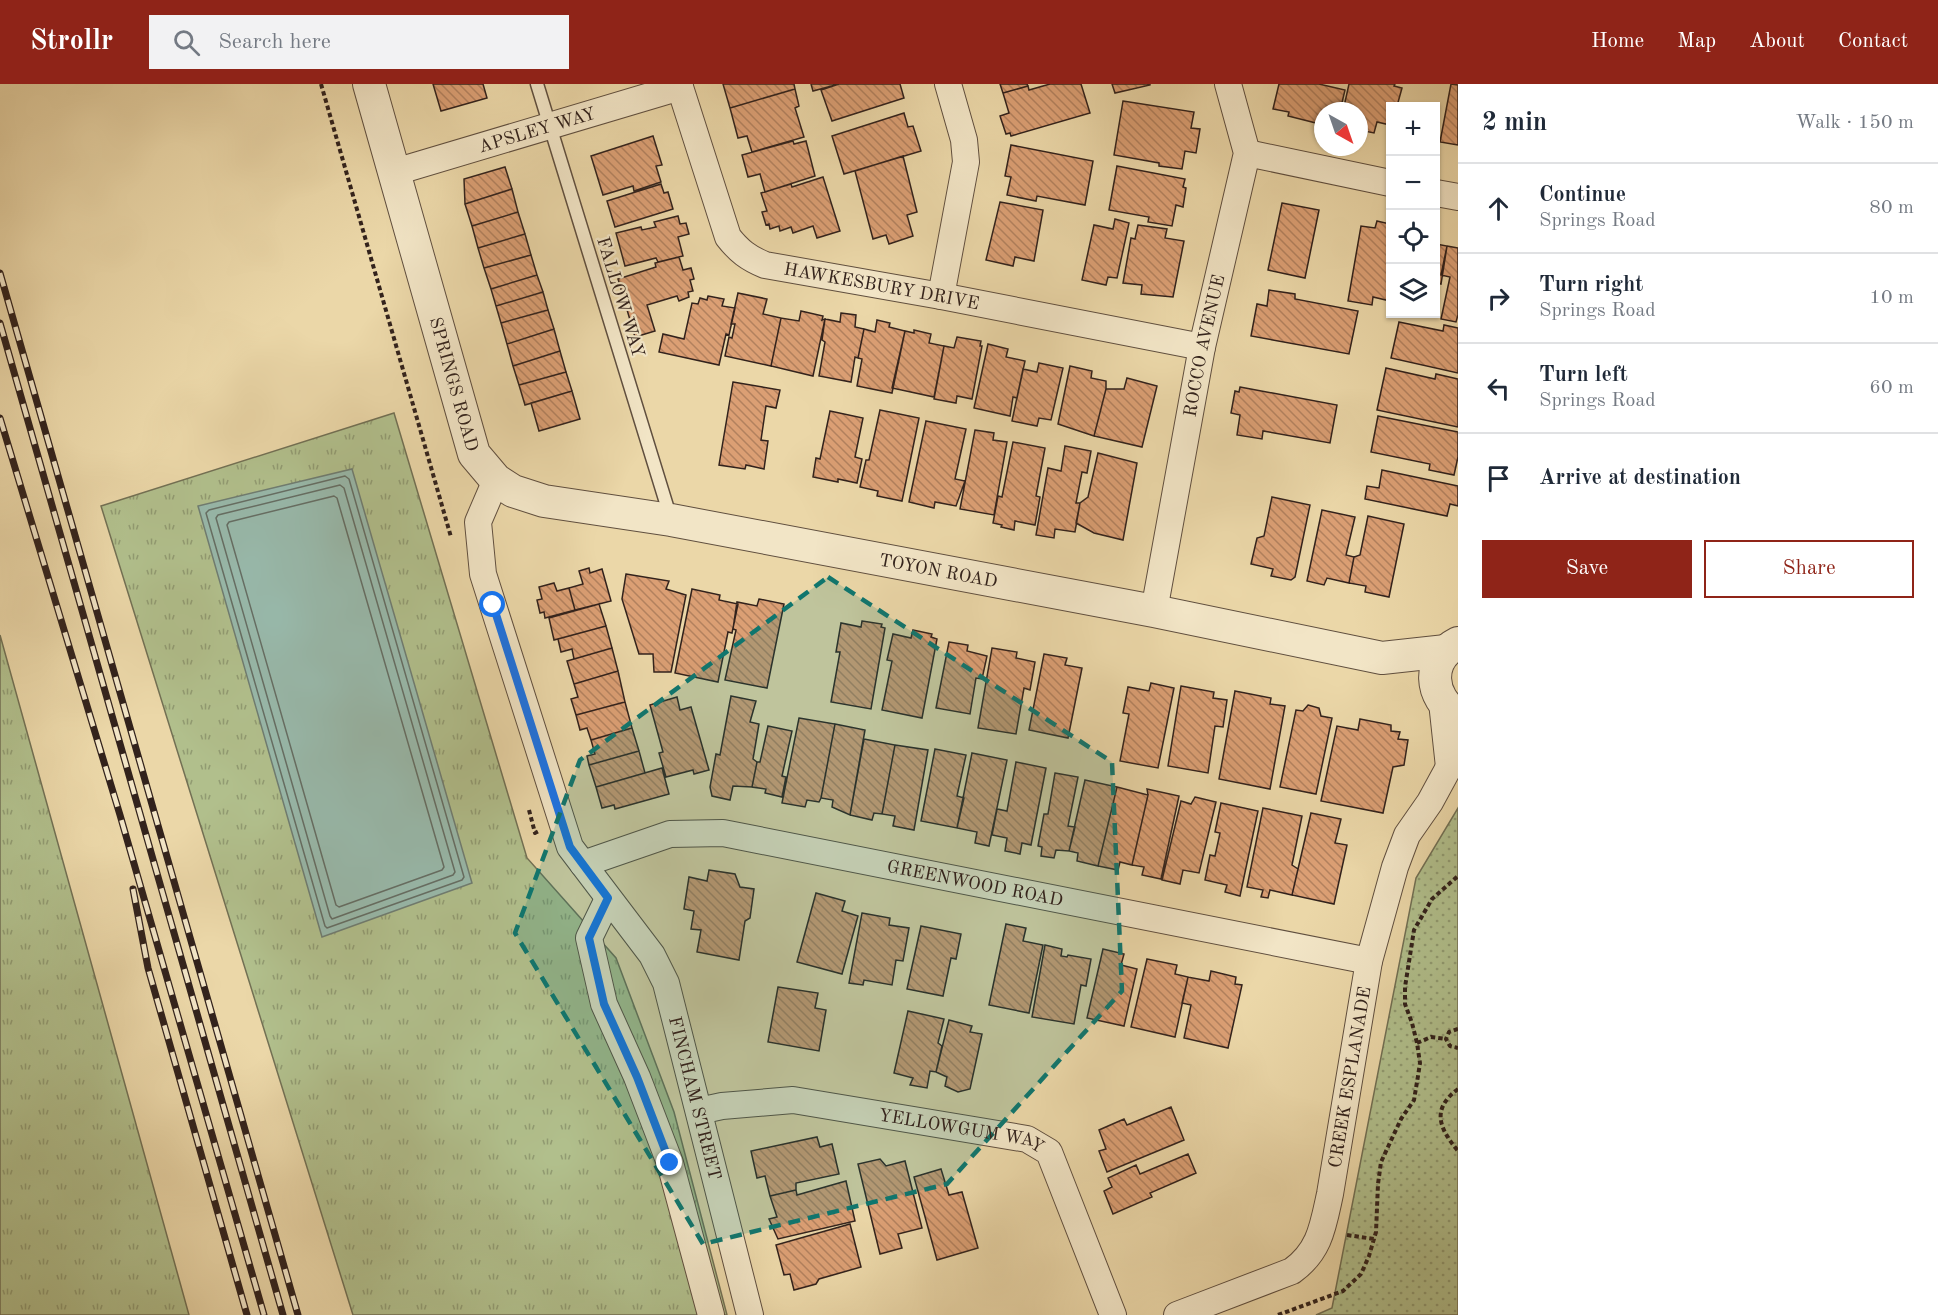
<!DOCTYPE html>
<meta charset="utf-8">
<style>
:root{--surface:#fff;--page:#f2f2f3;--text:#1f2937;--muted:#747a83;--line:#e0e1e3;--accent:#8f2418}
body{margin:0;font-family:"Old Standard TT",serif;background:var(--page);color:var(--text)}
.controls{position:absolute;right:18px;top:18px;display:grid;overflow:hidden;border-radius:0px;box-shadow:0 2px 4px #0004}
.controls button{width:54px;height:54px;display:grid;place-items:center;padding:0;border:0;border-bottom:2px solid var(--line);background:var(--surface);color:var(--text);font:30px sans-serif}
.compass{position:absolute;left:1314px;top:18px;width:54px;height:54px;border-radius:50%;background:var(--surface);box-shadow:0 2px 4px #0004;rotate:140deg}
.stop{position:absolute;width:18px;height:18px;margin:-14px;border:4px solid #1a73e8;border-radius:50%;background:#fff}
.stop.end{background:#1a73e8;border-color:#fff;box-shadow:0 2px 6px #0008}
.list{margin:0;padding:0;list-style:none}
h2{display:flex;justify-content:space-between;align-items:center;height:78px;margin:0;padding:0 24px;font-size:26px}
h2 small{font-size:20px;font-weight:400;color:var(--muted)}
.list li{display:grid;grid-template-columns:39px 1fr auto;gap:18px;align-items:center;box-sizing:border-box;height:90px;padding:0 24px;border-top:2px solid var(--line)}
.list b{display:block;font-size:22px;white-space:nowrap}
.list p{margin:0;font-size:20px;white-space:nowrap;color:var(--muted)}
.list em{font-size:20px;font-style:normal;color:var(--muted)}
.actions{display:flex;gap:12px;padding:18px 24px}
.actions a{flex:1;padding:14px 0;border:2px solid var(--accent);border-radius:0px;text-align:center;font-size:21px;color:var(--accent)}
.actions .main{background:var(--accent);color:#fff}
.icon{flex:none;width:33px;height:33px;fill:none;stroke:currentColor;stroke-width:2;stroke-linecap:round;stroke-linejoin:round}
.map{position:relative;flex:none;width:1458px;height:1231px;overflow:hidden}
header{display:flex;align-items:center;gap:36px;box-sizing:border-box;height:84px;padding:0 30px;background:var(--accent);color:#fff}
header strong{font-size:28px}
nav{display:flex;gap:33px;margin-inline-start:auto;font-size:21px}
.search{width:420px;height:54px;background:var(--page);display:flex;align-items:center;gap:15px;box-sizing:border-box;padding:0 21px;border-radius:0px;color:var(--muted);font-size:22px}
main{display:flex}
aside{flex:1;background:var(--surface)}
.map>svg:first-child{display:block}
</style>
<header>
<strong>Strollr</strong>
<div class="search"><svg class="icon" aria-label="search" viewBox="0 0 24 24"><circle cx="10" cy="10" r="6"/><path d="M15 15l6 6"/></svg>Search here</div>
<nav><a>Home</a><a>Map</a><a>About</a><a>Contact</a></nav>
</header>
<main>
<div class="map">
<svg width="1458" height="1231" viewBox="0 0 1458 1231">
<defs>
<pattern id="grass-tufts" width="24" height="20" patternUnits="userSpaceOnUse" patternTransform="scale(1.5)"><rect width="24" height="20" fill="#b1bf8c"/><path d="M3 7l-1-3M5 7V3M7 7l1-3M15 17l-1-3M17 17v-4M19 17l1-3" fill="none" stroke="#919b72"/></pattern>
<pattern id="park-dots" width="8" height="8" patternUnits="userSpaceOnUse" patternTransform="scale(1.5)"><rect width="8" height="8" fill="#b1bf8c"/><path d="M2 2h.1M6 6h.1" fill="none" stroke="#919b72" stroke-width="1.8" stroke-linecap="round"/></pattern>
<pattern id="building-back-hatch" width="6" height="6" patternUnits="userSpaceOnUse" patternTransform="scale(1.5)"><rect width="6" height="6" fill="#db9f74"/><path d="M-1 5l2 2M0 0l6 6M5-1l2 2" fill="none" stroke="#b2815e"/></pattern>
</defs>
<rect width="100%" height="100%" fill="#ebd7a8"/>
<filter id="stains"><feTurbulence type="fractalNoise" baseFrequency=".00333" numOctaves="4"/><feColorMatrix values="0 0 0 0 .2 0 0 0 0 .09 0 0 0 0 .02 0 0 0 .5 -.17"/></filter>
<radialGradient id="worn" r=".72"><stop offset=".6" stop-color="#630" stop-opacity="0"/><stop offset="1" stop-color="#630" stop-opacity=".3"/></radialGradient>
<path fill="url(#grass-tufts)" stroke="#727054" stroke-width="1.5" d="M394,329L527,774L616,874L674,1028L727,1231H353L101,422Z
M0,551L189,1231H0Z"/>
<path fill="url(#park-dots)" stroke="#727054" stroke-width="1.5" d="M1458,724V1231H1316L1332,1224L1416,794Z"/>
<path fill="#98b9ab" stroke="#6f7d72" stroke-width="1.5" d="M352,385L472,799L322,853L198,422Z"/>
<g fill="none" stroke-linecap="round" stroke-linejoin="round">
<path stroke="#656e64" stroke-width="1.5" d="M345,392L349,395L464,793L462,796L327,844L325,842L206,429L209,426Z
M340,401L344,404L455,788L453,791L332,835L330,832L216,434L218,431Z
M334,412L337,414L444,783L442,786L339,823L336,821L227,441L229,438Z"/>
</g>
<path fill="url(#building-back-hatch)" stroke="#32221c" stroke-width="1.5" d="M433,0H483L487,14L441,27Z
M723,0H794L795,5L730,24Z
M811,0H839L813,7Z
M839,0H900L904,14L832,37L821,6Z
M1000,0H1027L1028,2L1003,9Z
M1050,0H1081L1090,29L1011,52L1010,49L1006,50L1000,32L1009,29L1003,9L1028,2L1029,6Z
M1112,0H1150V1L1115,9Z
M1279,0H1319L1345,6L1340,27H1323L1320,40L1288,32L1289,28L1273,25Z
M1349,0H1395L1394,2L1402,4L1397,22H1390V41L1377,38L1374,49L1359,46V27H1343Z
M1451,0L1458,1V61L1440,58Z
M795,5L799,22L795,24L804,53L752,68L747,52L738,54L730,24Z
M1123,17L1194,28L1191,44L1200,45L1196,69L1185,67L1182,85L1159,82V79L1114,71Z
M904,29L908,43L913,42L921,67L844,90L832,52Z
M653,52L662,81L656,82L661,98L634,107L633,102L603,111L591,72Z
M793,57L794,60L806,57L815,92L765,108L760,90L748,93L742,71Z
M1011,61L1093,77L1085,121L1037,112L1036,117L1007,111L1011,93L1005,92Z
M903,72L917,128L907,131L913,152L889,160L886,151L873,155L855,87Z
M1117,82L1185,95L1183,103L1186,104L1183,123L1176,121L1172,142L1148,138L1149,133L1109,126Z
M505,83L512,105L465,120L464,95Z
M823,93L840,147L817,154L813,142L793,149L791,143L780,147L779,142L770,145L769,140L766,141L762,128L767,127L761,109L791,100L792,103Z
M661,100L664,109L668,108L673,125L615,143L607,117Z
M512,105L518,128L472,142L465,120Z
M1000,118L1043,126L1034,177L1015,173L1013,182L986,176Z
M1282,119L1319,126L1305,194L1268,186Z
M518,128L525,150L478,164L472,142Z
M678,132L680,140L686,139L689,150L678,153L683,172L658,178L656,174L625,182L616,149L641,143L642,146L656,143L654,138Z
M1115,135L1129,139L1117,194L1108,193L1106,201L1082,196L1094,141L1113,145Z
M1377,137L1390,140V217L1373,213L1372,221L1348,217L1361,142L1375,144Z
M1138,141L1167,145L1165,154L1184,157L1173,213L1141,210L1142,201L1123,199L1131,154L1135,155Z
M525,150L531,171L484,184L478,164Z
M1436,160L1447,162L1441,200L1437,199L1436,205Z
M1447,162L1458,164V231L1456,238L1441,235L1450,193L1441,191Z
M531,171L537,191L491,205L484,184Z
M679,173L683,186L691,184L694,195L690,196L693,207L688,208L689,213L679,217L677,212L647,221L655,247L635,253L618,195L656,183L655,179Z
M537,191L543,208L496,222L491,205Z
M1269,206L1295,210V215L1358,227L1349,270L1251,252L1257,220L1267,222Z
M543,208L548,226L501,239L496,222Z
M738,209L767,215L763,230L781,234L771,282L725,272L729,253L732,254L735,240H731Z
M708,212L724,215L722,222L735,224L729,251L726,250L719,281L659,268L663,250L684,255L692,219L698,220L700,214L707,216Z
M548,226L554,245L507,260L501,239Z
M801,227L823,232L822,236L825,235L813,292L771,282L781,234L799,237Z
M841,229L856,231L855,243L864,245L858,274L855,273L851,298L819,292L825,258L822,256L825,235L840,238Z
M877,236L890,239L889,243L905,247L892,309L857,302L862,275L858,274L864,245L875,248Z
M1399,238L1443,247L1444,241L1458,244V289L1391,274Z
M554,245L560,267L513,282L507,260Z
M914,246L931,250L929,259L944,262L934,313L892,304L905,247L914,249Z
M957,253L981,257L980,262H982L972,315L957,312L956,319L934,315L944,262L954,264Z
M988,260L1008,265L1006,273L1025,277L1017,314L1013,313L1010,332L974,324Z
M560,267L566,288L519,301L513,282Z
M1039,279L1063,284L1051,336L1039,334L1037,342L1012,337L1023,285L1037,288Z
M1070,282L1092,287L1091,294L1106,297V305L1094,352L1058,340Z
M1386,284L1435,295L1436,290L1458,295V343L1377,326Z
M566,288L572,307L525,321L519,301Z
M1127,294L1157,302L1142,363L1094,352L1106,305H1124Z
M733,298L780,306L776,324L766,322L761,356L768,357L764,385L746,381L745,385L719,381Z
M1240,303L1337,321L1330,359L1263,347L1262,355L1237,351L1240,331L1231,329L1235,307L1239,308Z
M572,307L580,335L539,347L531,319Z
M880,326L919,334L902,417L877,412L878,407L860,403L866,376H869Z
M830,327L863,334L855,373L862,375L857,399L838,395V398L813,393L816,374L820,375Z
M1378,332L1458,348V373L1454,391L1429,386L1430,380L1371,368Z
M926,337L966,345L955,395L965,397L956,422L935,418L934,424L909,418Z
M975,346L994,349L993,356L1007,358L994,431L960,425Z
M1013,358L1045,364L1036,412L1040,413L1035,441L1015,437L1014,446L1001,443L1002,441L993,439L998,412L1002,413Z
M1065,362L1091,367L1087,389L1082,388L1076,419H1080L1075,448L1055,445L1054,454L1036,451L1048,384L1061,387Z
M1098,369L1137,379L1123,456L1094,449L1076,439L1080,419L1088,413Z
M1382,386L1458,402V422L1450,420L1447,432L1365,415L1367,402L1379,404Z
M1272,413L1310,421L1295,493L1291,496L1271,492L1273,485L1251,480L1257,454L1264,452Z
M1322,426L1355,433L1346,471L1354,473L1349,499L1327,494L1324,501L1307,497Z
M1368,432L1404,440L1389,513L1365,508L1366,502L1349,499L1354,473L1360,471Z
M589,484L590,489L602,485L611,517L575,526L569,504L583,500L579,487Z
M626,490L669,497L666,505L686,511L671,588H654L653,570H639L622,515Z
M554,499L557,507L569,504L575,526L545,534L544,528L540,529L537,516L542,515L539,503Z
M692,505L720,511L719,516L738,520L732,549L728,548L718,598L675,589Z
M759,515L784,520L767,604L725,596L736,546L733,545L737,518L757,522Z
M599,520L606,542L554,556L549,534Z
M862,537L882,540L881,543L885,544L871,625L831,618L840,568H836L841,539L861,543Z
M606,542L612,564L574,575L572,565L561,568L558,555Z
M913,546L932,550L931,553L937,555L922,634L882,626L892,577L887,576L893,550L911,554Z
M949,558L968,561L967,567L987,572L982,595L976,594L970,630L936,624Z
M612,564L618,587L574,600L567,577Z
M992,564L1017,568L1016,574L1035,578L1030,606L1024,604L1016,650L978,644Z
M1044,570L1067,574L1065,581L1082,584L1068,654L1029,646Z
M618,587L625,618L576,631L571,615L578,613L574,600Z
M1151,599L1174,604L1158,684L1120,677L1129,630L1123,629L1128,603L1149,607Z
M1181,602L1214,608L1213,614L1227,616L1223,643L1215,642L1208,689L1168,682Z
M1235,607L1271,614L1270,620L1285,622L1270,705L1219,695Z
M731,612L756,617L750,638L759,640L753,675L757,678L752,703L733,702L730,716L712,712L710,703L716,670L720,671Z
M677,613L680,626L691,623L709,686L694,690L693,686L666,693L659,669L663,668L650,621Z
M625,618L632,644L591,656L587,644L580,646L576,631Z
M1308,621L1319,624L1321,632L1332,634L1316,710L1280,703L1296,626L1303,627Z
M799,634L835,640L821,714L819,718L807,716L805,723L782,719Z
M1360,635L1391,641V647L1400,648L1398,655L1408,656L1404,681L1393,683L1383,729L1321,717L1337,642L1358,646Z
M835,640L865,646L850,731L832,723L833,716L821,714Z
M768,642L792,647L782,692L786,693L782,713L765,709L766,705L752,703L757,678H760Z
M632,644L639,667L589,681L587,672L595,670L591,656Z
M864,655L895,661L882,730L874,729L872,736L850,731Z
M895,661L928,666L914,746L893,742L895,732L882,730Z
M935,665L966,671L957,712L964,714L957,744L921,737Z
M639,667L645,689L596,703L589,681Z
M972,669L1007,676L989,762L975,759L977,748L957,744Z
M1016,678L1046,684L1031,761L1022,759L1020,770L1005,767L1007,754L992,751L997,725L1007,727Z
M662,684L669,710L615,725L614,721L602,724L596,703Z
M1055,689L1078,693L1068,742L1075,743L1069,767L1056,766L1054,774L1041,772L1042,763L1038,762L1044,730H1048Z
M1085,696L1117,703L1098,782L1077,777L1078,769L1069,767Z
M1117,703L1148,711L1132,781L1120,778L1118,786L1098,782Z
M1147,705L1179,712L1161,795L1142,791L1144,783L1132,781L1148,711Z
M1195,713L1216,718L1199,789L1183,786L1180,800L1162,796L1181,717L1191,720Z
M1221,719L1258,727L1240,812L1225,808L1227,801L1205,796L1210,771L1215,772L1220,749L1215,748Z
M1263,724L1302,732L1292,781L1298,785L1292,811L1270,806L1268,814L1261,813L1263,806L1247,803Z
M1311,729L1341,735L1335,759L1347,761L1334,820L1292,811Z
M709,786L735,790L740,803L754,805L750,834L745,837L739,876L697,868L701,846L691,845L694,827L684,825L689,793L707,797Z
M816,809L845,817L842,827L858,832L842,890L797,878Z
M862,829L890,834L889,841L909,844L903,877L896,876L892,901L864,896L863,901L849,899Z
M1006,840L1026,844L1023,857L1043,861L1029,929L989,921Z
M921,842L961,850L956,875L951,874L943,912L907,905Z
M1045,861L1062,865L1061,872L1067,873L1068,871L1091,875L1086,902L1081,901L1074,940L1032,933Z
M1103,865L1124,870L1121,881L1137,885L1124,942L1087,934Z
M1147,875L1177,881L1175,890L1188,893L1175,953L1131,943Z
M1211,887L1236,893L1235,900L1242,901L1228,964L1184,954L1191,921L1182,919L1188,893L1209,897Z
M778,903L818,909L815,924L826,926L819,967L768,958Z
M908,927L944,935L938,959L942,962L936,988L930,987L927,1004L910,1001L913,994L894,989Z
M949,936L972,942L970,948L982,950L970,1005L958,1008L945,1002L947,993L936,988Z
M1171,1023L1184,1056L1107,1088L1099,1067L1106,1065L1099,1046L1124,1035L1127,1041Z
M817,1053L820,1063L832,1060L839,1090L796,1099V1106L770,1112L765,1092L757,1094L751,1067Z
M1188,1070L1196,1089L1150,1109L1152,1113L1113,1130L1104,1107L1112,1103L1108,1094L1136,1081L1140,1090Z
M880,1075L886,1082L905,1077L922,1144L898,1150L902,1164L880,1170L858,1080Z
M941,1085L949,1111L962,1108L978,1164L937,1176L914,1093Z
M846,1097L855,1137L778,1155L769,1135L777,1133L770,1112L796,1106L797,1111Z
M850,1140L861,1183L819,1195L816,1200L794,1206L790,1190L784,1191L776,1161Z"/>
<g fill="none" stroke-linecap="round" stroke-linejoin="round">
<g stroke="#604f3f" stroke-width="15">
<path id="service" d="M537,0L671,435"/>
</g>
<g stroke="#604f3f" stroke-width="28">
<g id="minor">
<path id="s1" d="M679,0L728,153C739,167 748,174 765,181L941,212L1202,263"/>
<path d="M1247,69L1390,99"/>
<path id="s2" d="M395,88L680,3"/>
<path d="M1436,109L1458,113"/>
<path d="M941,212L966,78L964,56L948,0"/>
<path id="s3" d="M496,396L478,438L483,490L570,763L652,871L666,899L750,1231"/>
<path id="s4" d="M1154,527L1202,263L1247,69L1228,0"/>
<path d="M1442,618L1449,683"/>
<path id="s5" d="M583,780L670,750L723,749L1369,877"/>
<path d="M608,815L589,854L604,920L637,993L670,1079L711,1231"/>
<path id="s6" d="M699,1027L722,1022L793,1016L1027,1055L1049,1068L1113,1231"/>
<path id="s7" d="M1177,1231L1292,1187C1320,1167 1323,1142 1330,1110L1369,877L1395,783L1407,751L1430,718L1449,683L1458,670"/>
</g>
</g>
<g stroke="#604f3f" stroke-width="34">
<g id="tertiary">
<path id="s8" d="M369,0L474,370L496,396L513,407L544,417L671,436L1154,527L1382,574L1446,567"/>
<path d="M1458,559C1426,575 1429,614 1458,631"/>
</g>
</g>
<path stroke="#32221c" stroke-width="4" stroke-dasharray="4.5 3" stroke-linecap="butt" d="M321,0L451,453
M529,726L535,749L539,747
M1458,945L1449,948L1446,955L1450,962L1458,964
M1417,959L1431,953L1446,955
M1458,1005C1431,1025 1439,1044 1458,1067
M1347,1151L1374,1155
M1278,1231L1343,1207L1361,1190L1369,1172L1376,1148L1378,1100L1381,1078L1401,1035L1414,1016L1418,992L1420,979L1417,959L1412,939L1405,920V903L1414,846L1432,815L1458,792"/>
<use href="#service" stroke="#f2e5c6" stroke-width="12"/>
<use href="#minor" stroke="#f2e5c6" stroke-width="26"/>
<use href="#tertiary" stroke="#f2e5c6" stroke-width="32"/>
<g stroke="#32221c" stroke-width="7">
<path id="rail" d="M0,189L298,1231
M0,239L283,1231
M0,334L120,731L264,1231
M133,805L148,884L247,1231"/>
</g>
<use href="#rail" stroke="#f2e5c6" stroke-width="4.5" stroke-dasharray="14" stroke-linecap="butt"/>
</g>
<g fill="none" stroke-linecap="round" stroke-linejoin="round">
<path stroke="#1a73e8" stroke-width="8" d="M493,521L570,763L608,814L589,854L604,920L637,993L670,1079"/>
</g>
<path fill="#0f766e" fill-opacity="0.2" stroke="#0f766e" stroke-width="4.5" stroke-dasharray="12 8" stroke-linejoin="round" d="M828,493L1112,678L1122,907L947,1100L703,1160L515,849L580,676Z"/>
<g text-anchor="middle" stroke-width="4.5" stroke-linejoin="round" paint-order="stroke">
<g font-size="18" fill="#32221c" stroke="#f2e5c6">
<text dy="6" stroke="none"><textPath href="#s2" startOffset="148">APSLEY WAY</textPath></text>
<text dy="6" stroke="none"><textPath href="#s1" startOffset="326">HAWKESBURY DRIVE</textPath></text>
<text transform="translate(621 213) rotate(73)" y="6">FALLOW WAY</text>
<text dy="6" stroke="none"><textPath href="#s4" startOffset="270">ROCCO AVENUE</textPath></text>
<text dy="6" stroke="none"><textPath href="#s8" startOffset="312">SPRINGS ROAD</textPath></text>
<text dy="6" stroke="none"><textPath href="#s8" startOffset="872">TOYON ROAD</textPath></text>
<text dy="6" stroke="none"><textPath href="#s5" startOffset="402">GREENWOOD ROAD</textPath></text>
<text dy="6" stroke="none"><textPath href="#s7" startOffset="330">CREEK ESPLANADE</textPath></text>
<text dy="6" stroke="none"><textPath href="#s3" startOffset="670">FINCHAM STREET</textPath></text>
<text dy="6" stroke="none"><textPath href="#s6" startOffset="266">YELLOWGUM WAY</textPath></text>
</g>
</g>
<rect width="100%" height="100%" filter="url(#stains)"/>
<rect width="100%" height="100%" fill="url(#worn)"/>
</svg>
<div class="controls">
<button>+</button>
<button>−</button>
<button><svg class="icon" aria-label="locate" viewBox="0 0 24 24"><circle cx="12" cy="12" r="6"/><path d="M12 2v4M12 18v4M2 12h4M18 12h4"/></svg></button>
<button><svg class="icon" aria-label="layers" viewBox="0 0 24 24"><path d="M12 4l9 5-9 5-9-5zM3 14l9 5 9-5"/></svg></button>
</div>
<svg class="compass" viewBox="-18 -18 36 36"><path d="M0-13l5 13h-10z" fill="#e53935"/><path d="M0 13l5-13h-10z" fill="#747a83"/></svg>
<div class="stop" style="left:493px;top:521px"></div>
<div class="stop end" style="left:670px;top:1079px"></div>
</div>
<aside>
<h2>2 min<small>Walk · 150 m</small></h2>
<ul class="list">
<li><svg class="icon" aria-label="ahead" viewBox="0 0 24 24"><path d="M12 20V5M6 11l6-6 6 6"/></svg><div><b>Continue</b><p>Springs Road</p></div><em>80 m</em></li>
<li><svg class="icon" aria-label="right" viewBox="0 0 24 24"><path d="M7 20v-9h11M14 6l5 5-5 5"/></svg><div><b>Turn right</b><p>Springs Road</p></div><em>10 m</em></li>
<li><svg class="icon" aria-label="left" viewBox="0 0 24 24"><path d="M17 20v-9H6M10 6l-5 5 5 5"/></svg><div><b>Turn left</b><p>Springs Road</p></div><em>60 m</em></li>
<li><svg class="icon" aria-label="arrive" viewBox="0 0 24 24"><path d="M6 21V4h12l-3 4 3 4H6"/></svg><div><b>Arrive at destination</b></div></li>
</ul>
<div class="actions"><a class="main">Save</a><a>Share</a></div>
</aside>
</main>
